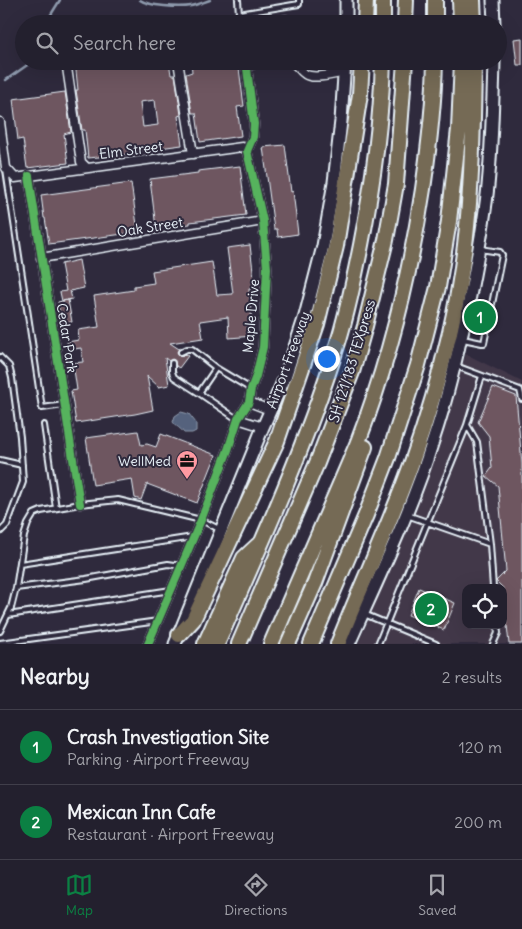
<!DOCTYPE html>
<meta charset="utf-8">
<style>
:root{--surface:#23202e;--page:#2f2d3a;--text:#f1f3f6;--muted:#a3a3aa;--line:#403e4a;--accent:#0b8043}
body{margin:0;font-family:Delius,sans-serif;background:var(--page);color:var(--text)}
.controls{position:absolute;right:15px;bottom:15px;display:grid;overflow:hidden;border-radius:10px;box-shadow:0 5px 20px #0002}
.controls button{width:45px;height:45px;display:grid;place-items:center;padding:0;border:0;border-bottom:1px solid var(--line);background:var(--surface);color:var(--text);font:25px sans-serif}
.you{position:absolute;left:326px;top:358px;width:18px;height:18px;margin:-12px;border:4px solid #fff;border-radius:50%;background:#1a73e8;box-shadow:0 0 0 8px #1a73e833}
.badge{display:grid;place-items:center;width:32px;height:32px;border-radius:50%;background:var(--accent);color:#fff;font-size:16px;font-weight:700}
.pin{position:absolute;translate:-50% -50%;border:2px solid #fff;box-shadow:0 1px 5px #0006}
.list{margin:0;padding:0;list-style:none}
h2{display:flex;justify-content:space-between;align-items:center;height:65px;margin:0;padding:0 20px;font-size:21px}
h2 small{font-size:16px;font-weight:400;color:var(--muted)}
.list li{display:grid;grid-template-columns:32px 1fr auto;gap:15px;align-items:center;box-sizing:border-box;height:75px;padding:0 20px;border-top:1px solid var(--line)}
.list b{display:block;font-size:19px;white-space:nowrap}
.list p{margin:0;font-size:16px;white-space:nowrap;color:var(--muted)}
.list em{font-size:16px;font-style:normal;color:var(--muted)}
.icon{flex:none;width:28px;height:28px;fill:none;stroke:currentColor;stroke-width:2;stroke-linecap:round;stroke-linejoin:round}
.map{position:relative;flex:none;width:522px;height:644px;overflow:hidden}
.search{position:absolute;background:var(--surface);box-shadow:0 5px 20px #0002;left:15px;right:15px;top:15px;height:55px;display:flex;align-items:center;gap:12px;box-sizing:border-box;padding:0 18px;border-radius:28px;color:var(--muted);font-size:19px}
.sheet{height:215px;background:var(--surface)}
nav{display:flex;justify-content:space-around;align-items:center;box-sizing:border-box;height:70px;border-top:1px solid var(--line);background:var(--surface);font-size:14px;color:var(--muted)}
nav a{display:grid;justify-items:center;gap:2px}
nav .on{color:var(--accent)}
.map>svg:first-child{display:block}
</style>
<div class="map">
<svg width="522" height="644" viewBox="0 0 522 644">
<rect width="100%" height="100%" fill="#2f2a3d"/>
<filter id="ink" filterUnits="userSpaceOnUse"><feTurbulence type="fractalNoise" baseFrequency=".02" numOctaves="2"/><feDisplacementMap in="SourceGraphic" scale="10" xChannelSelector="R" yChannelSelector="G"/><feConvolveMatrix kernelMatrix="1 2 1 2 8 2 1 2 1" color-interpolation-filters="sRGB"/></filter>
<g filter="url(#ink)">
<path fill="#423748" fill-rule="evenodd" d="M466,354L522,382V644H358L395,556L423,486ZM466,588H503V625H466Z"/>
<path fill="#54627d" stroke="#8f9bae" d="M181,412L189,414L196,423V431L192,433H184C181,428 176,427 173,422L175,416Z"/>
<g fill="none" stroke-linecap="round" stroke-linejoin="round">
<path stroke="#8f9bae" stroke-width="2.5" d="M140,0C148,6 180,8 191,6C197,5 204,2 210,0
M46,24L47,21L60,0
M6,80L33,61"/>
</g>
<path fill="#6e5661" stroke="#e8f1f8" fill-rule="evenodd" d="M522,38V65H517L514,39Z
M75,61H169L171,75H175L181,115L178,116L182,145L129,152L130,154L88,158L85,130H82L76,90H78ZM155,100L158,125L143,127L140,102Z
M191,61H238L244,106L237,107L241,136L200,142L196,113H192L186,74L192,72Z
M65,92L71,132L64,134L68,163L27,168L23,139L18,140L13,99Z
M285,145L291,192L293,191L298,234L278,237L277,229H274L263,147Z
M240,166L246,215L190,222V224L156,228L150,179L198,173V171Z
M131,183L138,232L49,244L45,218H44L41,195Z
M250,245L255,288L249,289L253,336L229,338L228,317L200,321L203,338L170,343L179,349L177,352L179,355L181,356L185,354L188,356L179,368L176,366L174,360L172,359L169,361L165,358L169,385L159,387L147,376L153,410L135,414L76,423L71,391L77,390L73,363L83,362L81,348L68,350L67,342L79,340L78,330L99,327L94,296L134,290V286L154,283L152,271L212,262L217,295L233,294L227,248Z
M79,260L84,288L70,291L72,299L62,301L60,292L66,291L61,264Z
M68,300L72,322L61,323L58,302Z
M493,387L516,396L522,464V644H509L503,588L496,581L506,571L498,486L486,476L492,468L489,436L478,422Z
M138,431L141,445L147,444L156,447L161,434L216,455L197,503L147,484L141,500L135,498L132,479L93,485L86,438Z
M419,588L455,603L444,630L408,615Z"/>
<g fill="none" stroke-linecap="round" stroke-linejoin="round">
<g stroke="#e8f1f8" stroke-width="8">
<path id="lane" d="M238,0L239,14L299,4V0
M6,170L42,408L64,405
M463,339L482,343H484L502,255L500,252L480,249
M181,352L187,349H192L216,368
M0,357L9,366L12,378L20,437L23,482L7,525L0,532
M172,363V372L174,377L199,393
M456,366L520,390L522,399
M482,376L467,425L477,442L490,544L493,588
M237,419L199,393L216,368L251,389
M44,425L56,508
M0,460L22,465
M407,515L490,544
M20,564L193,537
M16,588L86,579L168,564L182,566
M364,614L436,644
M8,615L171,590
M0,631L11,608L16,588L24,536L28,524L34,514L41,511L80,504L118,500L201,520L219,529
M0,643L158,621
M378,644L467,425
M493,644L498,633L497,625"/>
</g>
<g stroke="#e8f1f8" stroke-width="11">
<path id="street" d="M258,24L286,20
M66,61L81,162L87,168
M178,61L193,154
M290,61C297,64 299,70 305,74C313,80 335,74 345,72
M295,63L311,61
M247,65L268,61
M0,122L6,168L15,178L242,147L247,151
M29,176L80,504
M41,258L263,221
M249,402L270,410
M238,419L263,427
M148,644L201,520L228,450L238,419L249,402L251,389L256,376L263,347L267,268L263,221L247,151L253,137L254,124L246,61"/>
</g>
<g stroke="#e8f1f8" stroke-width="15">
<path id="secondary" d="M346,0V24
M493,0L494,24
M175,644L263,427L285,377L305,316L323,246L334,182L341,121L345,61
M349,644C379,577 411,511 433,441C448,397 458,351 468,306C476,266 484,226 488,186C492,144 493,103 494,61"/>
</g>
<g stroke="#e8f1f8" stroke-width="18">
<path id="highway" d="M383,0V24
M435,0V24
M460,0L461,24
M473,0L474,24
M365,24L366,0
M405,24L406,0
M179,635L193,620L277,441L317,324L336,246L360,94L362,61
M205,644L244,558L258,545
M217,644C260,547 304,450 336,349C347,315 354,280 361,245C373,184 381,124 383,61
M239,644L317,463L352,372L365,326L386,240L396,184L405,61
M271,644C290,600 309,556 328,512C338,489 348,466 358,442C389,361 410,275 423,189C429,147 434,104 435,61
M288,644L315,583L365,447
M311,644L366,515L388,458L418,365L438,287L449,221L459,129L462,61
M338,644C362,583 390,524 412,462C427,420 440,375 450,332C471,243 473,152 474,61"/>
</g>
<use href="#lane" stroke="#2f2a3d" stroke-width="4"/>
<use href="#street" stroke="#2f2a3d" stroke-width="8"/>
<use href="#secondary" stroke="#2f2a3d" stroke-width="11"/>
<use href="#highway" stroke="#756a55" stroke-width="14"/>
<g stroke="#2f2a3d" stroke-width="11">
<path id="cycleway" d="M29,176L80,504
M148,644L201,520L228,450L238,419L249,402L251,389L256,376L263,347L267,268L263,221L247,151L253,137L254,124L246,61"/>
</g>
<use href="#cycleway" stroke="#56b35d" stroke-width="8"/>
</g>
</g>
<defs>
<g id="office-pin" transform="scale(1.125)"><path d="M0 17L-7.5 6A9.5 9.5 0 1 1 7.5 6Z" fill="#ff9aa2" stroke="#2f2a3d"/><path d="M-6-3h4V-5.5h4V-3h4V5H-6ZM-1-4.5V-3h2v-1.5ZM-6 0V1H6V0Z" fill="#111"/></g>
</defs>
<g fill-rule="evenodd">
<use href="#office-pin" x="187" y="461"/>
</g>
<g text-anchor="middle" stroke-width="4" stroke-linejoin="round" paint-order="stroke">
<g font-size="14" fill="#e8f1f8" stroke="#2f2a3d">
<text transform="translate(131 150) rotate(-7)" y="5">Elm Street</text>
<text transform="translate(150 227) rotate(-9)" y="5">Oak Street</text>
<text transform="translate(251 316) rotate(-85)" y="5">Maple Drive</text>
<text transform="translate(67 338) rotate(81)" y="5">Cedar Park</text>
<text transform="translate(288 360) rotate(-70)" y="5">Airport Freeway</text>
<text transform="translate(352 361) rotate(-73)" y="5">SH 121/183 TEXpress</text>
</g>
<g font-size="14" fill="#e8f1f8" stroke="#2f2a3d" text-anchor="end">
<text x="171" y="466">WellMed</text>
</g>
</g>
</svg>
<div class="controls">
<button><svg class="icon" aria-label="locate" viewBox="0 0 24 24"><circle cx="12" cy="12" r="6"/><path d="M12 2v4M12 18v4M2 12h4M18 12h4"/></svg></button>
</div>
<div class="you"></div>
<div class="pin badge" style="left:480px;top:317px">1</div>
<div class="pin badge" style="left:431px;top:609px">2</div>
<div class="search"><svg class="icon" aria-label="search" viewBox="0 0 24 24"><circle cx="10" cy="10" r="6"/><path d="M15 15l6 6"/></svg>Search here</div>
</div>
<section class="sheet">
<h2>Nearby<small>2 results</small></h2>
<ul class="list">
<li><span class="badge">1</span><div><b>Crash Investigation Site</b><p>Parking · Airport Freeway</p></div><em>120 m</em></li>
<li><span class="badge">2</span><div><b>Mexican Inn Cafe</b><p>Restaurant · Airport Freeway</p></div><em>200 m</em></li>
</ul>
</section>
<nav>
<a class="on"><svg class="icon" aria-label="map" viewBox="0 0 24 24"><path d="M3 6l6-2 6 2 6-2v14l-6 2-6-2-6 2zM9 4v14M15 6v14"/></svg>Map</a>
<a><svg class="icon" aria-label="directions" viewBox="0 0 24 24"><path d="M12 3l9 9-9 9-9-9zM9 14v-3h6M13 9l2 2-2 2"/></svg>Directions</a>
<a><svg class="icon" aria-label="saved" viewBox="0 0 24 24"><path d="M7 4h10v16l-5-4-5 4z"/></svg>Saved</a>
</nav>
